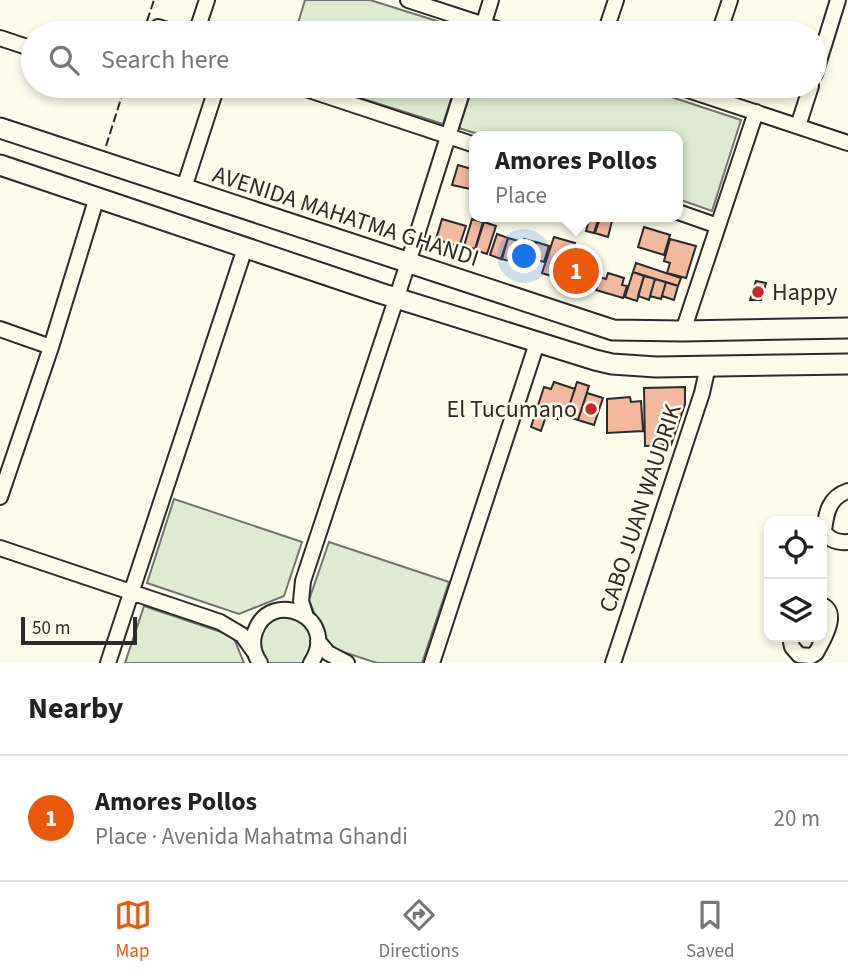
<!DOCTYPE html>
<meta charset="utf-8">
<style>
:root{--surface:#fff;--page:#f6f6f6;--text:#222;--muted:#767676;--line:#e0e0e0;--accent:#ea580c}
body{margin:0;font-family:"Source Sans 3",sans-serif;background:var(--page);color:var(--text)}
.controls{position:absolute;right:21px;bottom:21px;display:grid;overflow:hidden;border-radius:14px;box-shadow:0 4px 10px #0003}
.controls button{width:63px;height:63px;display:grid;place-items:center;padding:0;border:0;border-bottom:2px solid var(--line);background:var(--surface);color:var(--text);font:35px sans-serif}
.scale{position:absolute;left:21px;bottom:18px;width:116px;box-sizing:border-box;padding-left:7px;border:4px solid #2b2b2b;border-top:0;font-size:19px;line-height:24px;white-space:nowrap;color:#2b2b2b;-webkit-text-stroke:5px #fdfbea;paint-order:stroke}
.you{position:absolute;left:525px;top:257px;width:24px;height:24px;margin:-18px;border:5px solid #fff;border-radius:50%;background:#1a73e8;box-shadow:0 0 0 10px #1a73e833}
.badge{display:grid;place-items:center;width:46px;height:46px;border-radius:50%;background:var(--accent);color:#fff;font-size:23px;font-weight:700}
.pin{position:absolute;translate:-50% -50%;border:4px solid #fff;box-shadow:0 2px 7px #0006}
.popup{position:absolute;left:469px;top:131px;width:214px;height:91px;box-sizing:border-box;display:grid;place-content:center;border-radius:14px;background:var(--surface);filter:drop-shadow(0 2px 5px #0005);font-size:23px;white-space:nowrap;color:var(--muted)}
.popup b{font-size:26px;color:var(--text)}
.popup::after{content:'';position:absolute;left:50%;top:100%;margin-left:-14px;border:14px solid transparent;border-top-color:var(--surface)}
.list{margin:0;padding:0;list-style:none}
h2{display:flex;justify-content:space-between;align-items:center;height:91px;margin:0;padding:0 28px;font-size:30px}
h2 small{font-size:23px;font-weight:400;color:var(--muted)}
.list li{display:grid;grid-template-columns:46px 1fr auto;gap:21px;align-items:center;box-sizing:border-box;height:126px;padding:0 28px;border-top:2px solid var(--line)}
.list b{display:block;font-size:26px;white-space:nowrap}
.list p{margin:0;font-size:23px;white-space:nowrap;color:var(--muted)}
.list em{font-size:23px;font-style:normal;color:var(--muted)}
.icon{flex:none;width:38px;height:38px;fill:none;stroke:currentColor;stroke-width:2;stroke-linecap:round;stroke-linejoin:round}
.map{position:relative;flex:none;width:848px;height:663px;overflow:hidden}
.search{position:absolute;background:var(--surface);box-shadow:0 4px 10px #0003;left:21px;right:21px;top:21px;height:77px;display:flex;align-items:center;gap:18px;box-sizing:border-box;padding:0 24px;border-radius:38px;color:var(--muted);font-size:26px}
.sheet{height:217px;background:var(--surface)}
nav{display:flex;justify-content:space-around;align-items:center;box-sizing:border-box;height:98px;border-top:2px solid var(--line);background:var(--surface);font-size:19px;color:var(--muted)}
nav a{display:grid;justify-items:center;gap:4px}
nav .on{color:var(--accent)}
.map>svg:first-child{display:block}
</style>
<div class="map">
<svg width="848" height="663" viewBox="0 0 848 663">
<rect width="100%" height="100%" fill="#fdfbea"/>
<path fill="#deebd1" stroke="#74746e" stroke-width="2" d="M305,0H370L472,32L295,33Z
M322,86H455L443,124Z
M473,86H638L741,120L712,211L678,199V136H484L459,128Z
M174,499L302,542L284,596L239,614L147,583Z
M329,542L449,582L422,663H377L328,647L309,600Z
M144,606L233,636L244,663H125Z
M281,611L315,627L310,663H262L257,630Z"/>
<path fill="#f2b8a0" stroke="#2b2b2b" stroke-width="2" d="M458,165L475,170V190L452,185Z
M590,217H599L594,233L586,231Z
M600,218L612,221L608,237L595,233Z
M442,219L466,226L459,247L436,239Z
M472,219L483,222L475,249L464,246Z
M484,222L496,226L487,254L475,250Z
M644,227L670,235L664,255L638,247Z
M497,234L508,238L501,259L490,255Z
M554,237L575,243L563,280L542,273Z
M508,238L522,242L516,263L502,259Z
M524,239L535,242L530,258L519,255Z
M670,239L696,246L686,278L667,273L670,263L664,261Z
M536,242L549,246L544,262L531,258Z
M574,258L586,262L579,284L567,280Z
M588,262L600,265L593,289L581,285Z
M636,263L681,278L678,286L633,272Z
M633,272L644,276L637,301L625,297Z
M608,273L624,278L622,285L627,286L623,298L596,290L600,277L606,279Z
M644,276L655,279L649,300L638,296Z
M655,279L666,282L661,299L650,296Z
M756,281L766,283L761,300H750Z
M666,282L678,286L674,300L662,296Z
M554,382L575,389L566,415L560,413L558,419L546,416L541,431L531,427L544,387L551,389Z
M577,382L589,386L578,420L566,416Z
M685,387V404L671,445L645,446L644,388Z
M587,393L603,398L594,425L578,420Z
M630,397L631,402L641,401L643,431L607,433V399Z"/>
<g fill="none" stroke-linecap="round" stroke-linejoin="round">
<g stroke="#2b2b2b" stroke-width="18">
<path id="minor" d="M408,0L509,33
M158,27L177,33
M481,32L491,0
M196,33L207,0
M605,33L616,0
M719,33L730,0
M0,38L33,49
M815,74L838,0
M297,86L475,145
M676,86L848,143
M798,126L811,86
M184,188L217,86
M678,212L718,226
M0,329L51,347
M683,331L756,112
M848,491C829,497 826,513 824,531C829,540 837,543 848,542
M0,497L51,347L97,197
M0,548L220,622L242,635L255,653
M306,617L301,601L303,581L408,263L464,86
M790,637L792,647L799,655L811,656L816,653C823,640 840,613 822,605
M318,641L328,653L347,663
M108,663L245,248
M260,663C254,654 251,643 255,632C270,587 341,617 311,663
M432,663L537,343
M613,663L702,393L708,366"/>
</g>
<g stroke="#2b2b2b" stroke-width="23">
<path id="secondary" d="M0,128L613,330L683,331L848,328
M0,165L380,293L595,360L612,364L656,367L848,364"/>
</g>
<use href="#minor" stroke="#fdfbea" stroke-width="14"/>
<use href="#secondary" stroke="#fdfbea" stroke-width="19"/>
<path stroke="#2b2b2b" stroke-width="2" stroke-dasharray="9 3.5" stroke-linecap="butt" d="M143,33L154,0
M106,146L125,86"/>
</g>
<g fill="#c62828" stroke="#fdfbea" stroke-width="2.5">
<circle cx="758" cy="292" r="7"/>
<circle cx="591" cy="409" r="7"/>
</g>
<g text-anchor="middle" stroke-width="5" stroke-linejoin="round" paint-order="stroke">
<g font-size="24" fill="#2b2b2b" stroke="#fdfbea">
<text transform="translate(346 216) rotate(18)" y="8">AVENIDA MAHATMA GHANDI</text>
<text transform="translate(640 508) rotate(-72)" y="8">CABO JUAN WAUDRIK</text>
</g>
<g font-size="24" fill="#2b2b2b" stroke="#fdfbea" text-anchor="start">
<text x="772" y="300">Happy</text>
<text x="577" y="417" text-anchor="end">El Tucumano</text>
</g>
</g>
</svg>
<div class="controls">
<button><svg class="icon" aria-label="locate" viewBox="0 0 24 24"><circle cx="12" cy="12" r="6"/><path d="M12 2v4M12 18v4M2 12h4M18 12h4"/></svg></button>
<button><svg class="icon" aria-label="layers" viewBox="0 0 24 24"><path d="M12 4l9 5-9 5-9-5zM3 14l9 5 9-5"/></svg></button>
</div>
<div class="scale">50 m</div>
<div class="you"></div>
<div class="pin badge" style="left:576px;top:271px">1</div>
<div class="popup"><b>Amores Pollos</b>Place</div>
<div class="search"><svg class="icon" aria-label="search" viewBox="0 0 24 24"><circle cx="10" cy="10" r="6"/><path d="M15 15l6 6"/></svg>Search here</div>
</div>
<section class="sheet">
<h2>Nearby<small></small></h2>
<ul class="list">
<li><span class="badge">1</span><div><b>Amores Pollos</b><p>Place · Avenida Mahatma Ghandi</p></div><em>20 m</em></li>
</ul>
</section>
<nav>
<a class="on"><svg class="icon" aria-label="map" viewBox="0 0 24 24"><path d="M3 6l6-2 6 2 6-2v14l-6 2-6-2-6 2zM9 4v14M15 6v14"/></svg>Map</a>
<a><svg class="icon" aria-label="directions" viewBox="0 0 24 24"><path d="M12 3l9 9-9 9-9-9zM9 14v-3h6M13 9l2 2-2 2"/></svg>Directions</a>
<a><svg class="icon" aria-label="saved" viewBox="0 0 24 24"><path d="M7 4h10v16l-5-4-5 4z"/></svg>Saved</a>
</nav>
